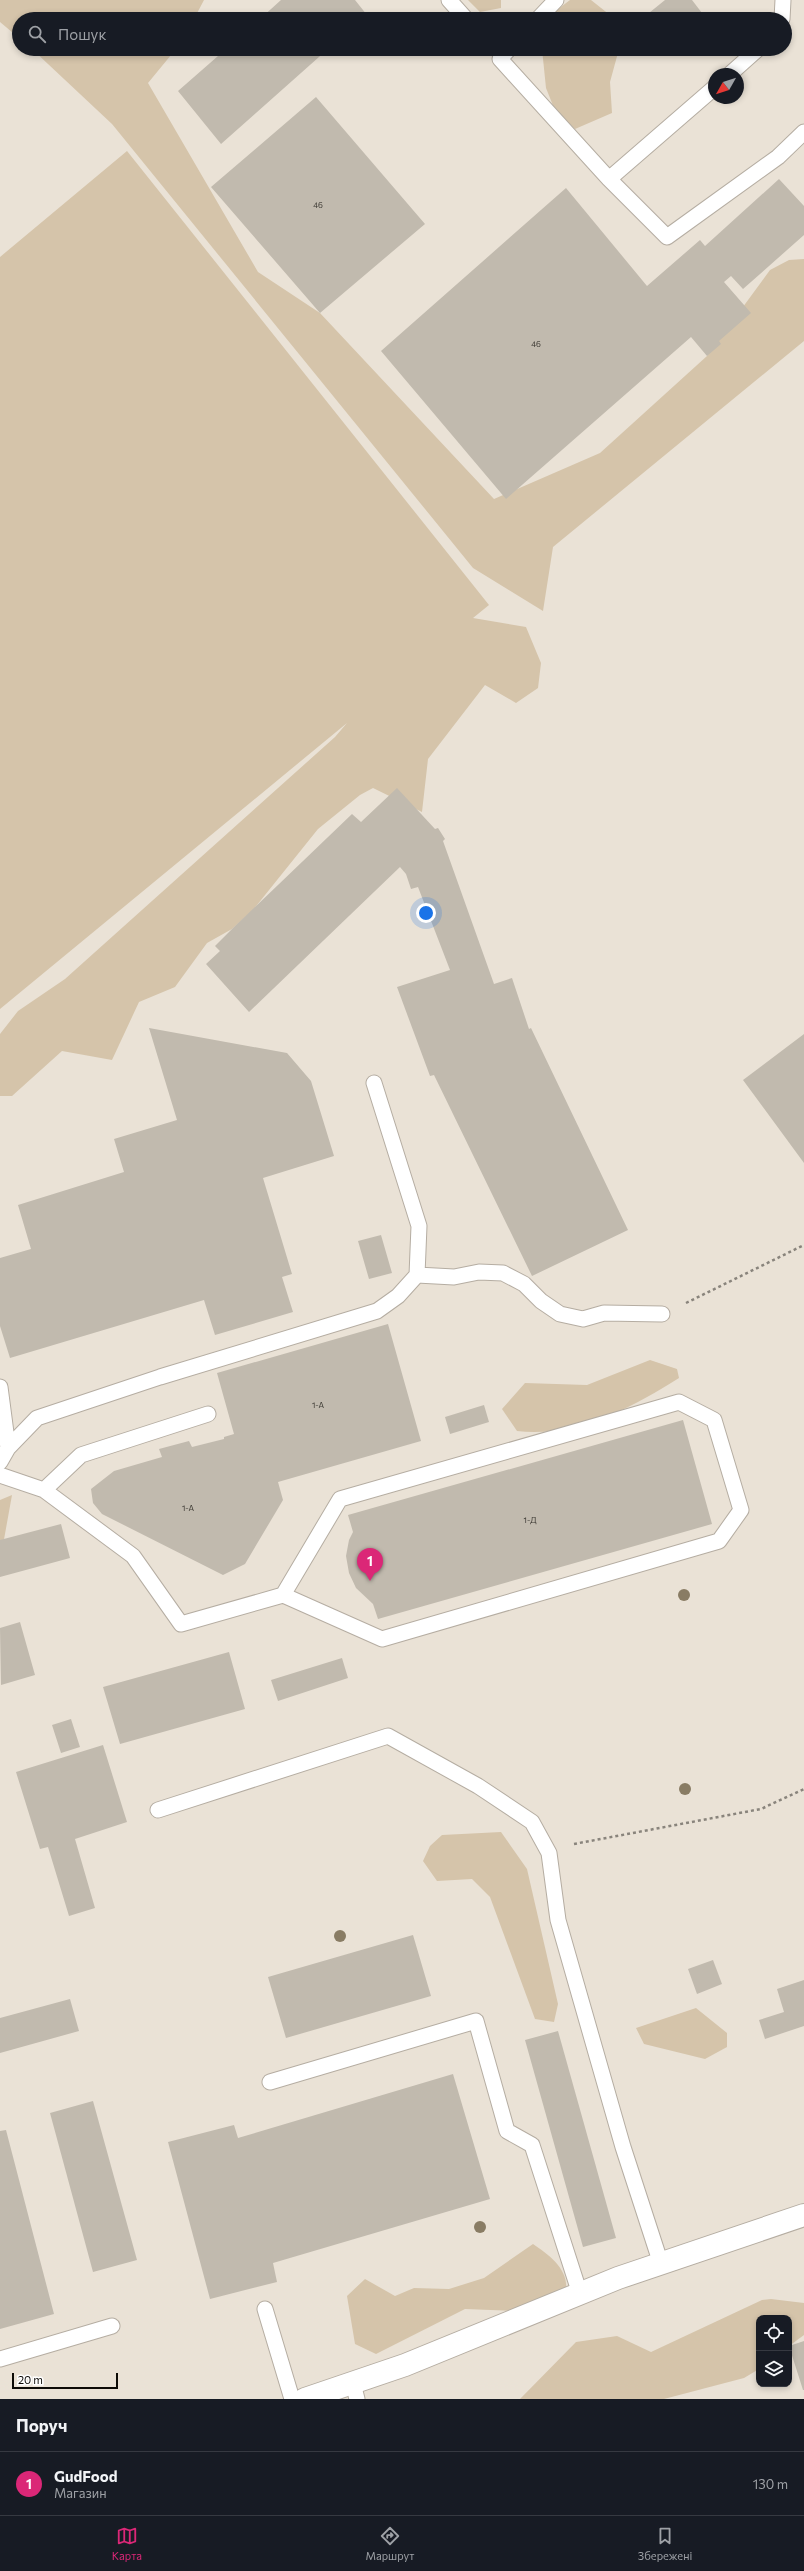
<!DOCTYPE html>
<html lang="uk">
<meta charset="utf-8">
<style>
:root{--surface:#171b24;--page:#242831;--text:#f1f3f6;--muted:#9ea1a6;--line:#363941;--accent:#db2777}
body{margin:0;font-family:Commissioner,sans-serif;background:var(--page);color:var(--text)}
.controls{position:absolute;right:12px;bottom:12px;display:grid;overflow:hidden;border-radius:8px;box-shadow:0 2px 6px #0003}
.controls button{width:36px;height:36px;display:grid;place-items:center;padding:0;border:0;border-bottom:1px solid var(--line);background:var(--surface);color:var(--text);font:20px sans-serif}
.compass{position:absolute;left:708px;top:68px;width:36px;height:36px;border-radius:50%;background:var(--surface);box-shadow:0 2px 6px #0003;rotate:231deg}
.scale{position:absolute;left:12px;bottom:10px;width:106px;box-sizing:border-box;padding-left:4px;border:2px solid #0d0b07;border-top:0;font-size:11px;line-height:14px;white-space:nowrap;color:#0d0b07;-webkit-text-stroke:3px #fff;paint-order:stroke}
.you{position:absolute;left:426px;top:913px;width:14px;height:14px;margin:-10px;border:3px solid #fff;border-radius:50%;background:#1a73e8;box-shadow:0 0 0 6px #1a73e833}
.badge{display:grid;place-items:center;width:26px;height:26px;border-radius:50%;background:var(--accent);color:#fff;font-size:13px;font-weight:700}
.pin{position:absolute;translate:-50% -33px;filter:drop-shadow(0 1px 2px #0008)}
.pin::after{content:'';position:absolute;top:21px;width:14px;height:12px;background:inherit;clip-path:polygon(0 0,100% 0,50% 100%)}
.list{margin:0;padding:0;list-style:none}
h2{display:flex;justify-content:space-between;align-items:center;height:52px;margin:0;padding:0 16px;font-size:17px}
h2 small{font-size:13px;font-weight:400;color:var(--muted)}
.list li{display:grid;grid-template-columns:26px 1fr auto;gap:12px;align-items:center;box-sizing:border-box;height:64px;padding:0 16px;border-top:1px solid var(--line)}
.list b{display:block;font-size:15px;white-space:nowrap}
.list p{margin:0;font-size:13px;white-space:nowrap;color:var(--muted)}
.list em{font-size:13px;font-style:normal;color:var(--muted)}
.icon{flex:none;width:22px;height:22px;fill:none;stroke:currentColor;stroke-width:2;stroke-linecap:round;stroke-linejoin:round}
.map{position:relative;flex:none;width:804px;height:2399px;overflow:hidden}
.search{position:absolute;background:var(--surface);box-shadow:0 2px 6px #0003;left:12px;right:12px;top:12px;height:44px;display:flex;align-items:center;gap:10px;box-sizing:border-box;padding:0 14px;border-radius:22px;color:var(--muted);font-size:15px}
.sheet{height:116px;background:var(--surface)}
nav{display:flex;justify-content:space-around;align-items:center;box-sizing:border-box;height:56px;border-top:1px solid var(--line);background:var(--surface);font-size:11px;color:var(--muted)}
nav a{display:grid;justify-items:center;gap:2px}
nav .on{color:var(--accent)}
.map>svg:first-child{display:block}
</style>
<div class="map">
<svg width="804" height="2399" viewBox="0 0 804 2399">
<rect width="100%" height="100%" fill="#eae2d6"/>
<path fill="#d5c4aa" d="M0,0H204L194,19H19V38L0,22Z
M468,0H501V8L480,12Z
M570,0H591L615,19H545Z
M32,49H176L148,83L258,272L320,313L494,499L600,453L707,356L770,270L789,260L804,259V341L553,547L543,611L473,568L112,124Z
M542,49H619L610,82L612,113L575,129L554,108L546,88Z
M127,151L489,605L473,618L526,627L541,663L538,688L516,703L485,685L428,759L422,812L373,788L360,795L318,829L253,910L232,929L207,943L175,987L139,1002L112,1060L62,1051L12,1096H0V1034L18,1011L65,979L335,737L347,723L0,1009V257Z
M650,1360L677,1369L679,1378C632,1408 574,1438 517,1431L502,1409L525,1383L587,1385Z
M12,1495L3,1545L0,1546V1500Z
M501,1832L527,1869L558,2004L554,2022L535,2019L490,1897L472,1879L437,1881L423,1861L430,1846L442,1835Z
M696,2008L727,2033V2047L705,2059L644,2044L636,2028Z
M533,2244C549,2255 569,2269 566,2291L518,2311L465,2309L376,2354L355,2344L347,2296L365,2279L395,2296L414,2288L449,2289L484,2278Z
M771,2299L804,2303V2335L789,2346V2318H759V2369L744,2378L664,2399H520L576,2342L617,2336L651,2352L762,2300Z"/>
<path fill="#c1baae" d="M281,0H355L367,15L362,19H260Z
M665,0H692L702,13L694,19H645L644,17Z
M226,49H328L221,144L178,91Z
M316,97L425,224L320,313L211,187Z
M779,179L804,206V235L743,289L731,276L724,282L751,313L719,341L721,344L707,356L691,337L506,499L381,351L566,188L647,286L700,240L705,246Z
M397,788L435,829L438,828L445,839L443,841L494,984L512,978L529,1029L531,1028L628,1230L532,1276L434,1075L430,1076L397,987L450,970L418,887L411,889L406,874L400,867L249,1012L206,964L220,951L215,946L232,929L352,814L361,822Z
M149,1028L287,1053L311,1081L334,1156L263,1178L292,1274L282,1277L293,1312L215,1335L204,1300L10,1358L0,1326V1258L31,1249L18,1205L124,1172L114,1139L177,1120Z
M804,1034V1163L743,1080Z
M381,1235L392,1273L369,1279L358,1241Z
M388,1324L421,1441L278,1482L283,1500L245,1564L223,1575L102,1514L93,1503L91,1489L114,1471L162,1457L159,1449L189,1441L192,1447L224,1439V1437L234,1434L217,1373Z
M484,1405L489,1422L450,1434L445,1417Z
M683,1420L712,1524L378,1619L373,1604L356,1588L349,1573L346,1556L349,1540L353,1532L348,1515Z
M61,1524L70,1558L0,1577V1540Z
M20,1622L35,1675L1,1685L0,1628Z
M229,1652L245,1709L120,1744L103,1687Z
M342,1658L348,1678L278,1701L271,1680Z
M71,1719L80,1747L61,1753L52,1725Z
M103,1745L127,1822L75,1839L95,1908L69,1916L48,1847L40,1849L16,1772Z
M413,1935L431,1996L286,2038L268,1977Z
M713,1960L722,1984L697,1994L688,1969Z
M804,1980V2026L765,2039L759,2020L784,2012L777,1989Z
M70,1999L79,2031L0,2053V2018Z
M558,2031L616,2238L583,2247L525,2040Z
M453,2074L490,2199L273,2263L277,2282L210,2299L168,2142L234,2125L238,2138Z
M93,2101L137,2260L93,2272L50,2113Z
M6,2130L54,2314L0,2329V2131Z
M804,2341V2390H803L789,2346Z"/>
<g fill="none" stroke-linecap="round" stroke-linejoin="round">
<g stroke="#b5ada2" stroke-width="17">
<path id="service" d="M449,0L466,19
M538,19L556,0
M782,19L783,0
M509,49L500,59L609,179L667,237L778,157L804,132
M730,74L758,49
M609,179L714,88
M417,1275L454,1277L479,1272L503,1273L524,1284L541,1301L560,1314L583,1319L604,1313L662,1314
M0,1387L8,1448
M0,1462L8,1448L37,1418L160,1377L377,1311L398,1296L417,1275L419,1226L374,1083
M0,1475L44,1490L81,1455L208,1414
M44,1490L133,1556L181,1624L283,1595L340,1499L679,1402L714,1420L741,1510L719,1541L382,1639L283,1595
M158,1810L388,1736L478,1786L532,1822L549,1853L558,1920L623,2147L661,2264
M270,2082L476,2021L507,2131L532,2145L580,2294
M265,2309L292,2399
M0,2359L112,2326
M353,2383L357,2399"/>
</g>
<g stroke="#b5ada2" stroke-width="24">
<path id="minor" d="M305,2399L405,2365L618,2278L804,2215"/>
</g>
<path stroke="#89847c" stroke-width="2.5" stroke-dasharray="3 3" stroke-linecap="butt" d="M686,1303L804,1245
M574,1844L761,1809L804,1789"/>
<use href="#service" stroke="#fff" stroke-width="15"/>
<use href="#minor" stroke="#fff" stroke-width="22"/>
</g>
<g fill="#897c64">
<circle cx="684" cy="1595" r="6"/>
<circle cx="685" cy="1789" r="6"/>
<circle cx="340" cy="1936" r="6"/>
<circle cx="480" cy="2227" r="6"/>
</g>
<g text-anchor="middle" stroke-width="3" stroke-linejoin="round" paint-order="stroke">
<g font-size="8" fill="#3a3731">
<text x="318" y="208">46</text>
<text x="536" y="347">46</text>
<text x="318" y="1408">1-А</text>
<text x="188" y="1511">1-А</text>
<text x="530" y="1523">1-Д</text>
</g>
</g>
</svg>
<div class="controls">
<button><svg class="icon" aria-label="locate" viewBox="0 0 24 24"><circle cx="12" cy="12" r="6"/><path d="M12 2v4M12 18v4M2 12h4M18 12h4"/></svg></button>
<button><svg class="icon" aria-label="layers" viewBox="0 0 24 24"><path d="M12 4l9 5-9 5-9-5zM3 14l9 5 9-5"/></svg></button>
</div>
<svg class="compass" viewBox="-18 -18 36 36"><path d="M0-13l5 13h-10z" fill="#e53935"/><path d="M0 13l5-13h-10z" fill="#9ea1a6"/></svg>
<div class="scale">20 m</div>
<div class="you"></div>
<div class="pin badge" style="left:370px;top:1581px">1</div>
<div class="search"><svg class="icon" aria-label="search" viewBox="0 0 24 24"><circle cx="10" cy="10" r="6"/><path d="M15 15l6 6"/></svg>Пошук</div>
</div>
<section class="sheet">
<h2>Поруч<small></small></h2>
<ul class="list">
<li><span class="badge">1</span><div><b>GudFood</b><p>Магазин</p></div><em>130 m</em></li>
</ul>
</section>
<nav>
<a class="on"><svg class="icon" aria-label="map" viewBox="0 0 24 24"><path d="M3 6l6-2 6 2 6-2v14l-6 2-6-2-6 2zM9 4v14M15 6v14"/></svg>Карта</a>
<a><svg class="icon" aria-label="directions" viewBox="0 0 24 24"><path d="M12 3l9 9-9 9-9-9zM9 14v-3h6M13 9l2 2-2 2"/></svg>Маршрут</a>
<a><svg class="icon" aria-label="saved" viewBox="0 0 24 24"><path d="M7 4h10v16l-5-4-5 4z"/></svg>Збережені</a>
</nav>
